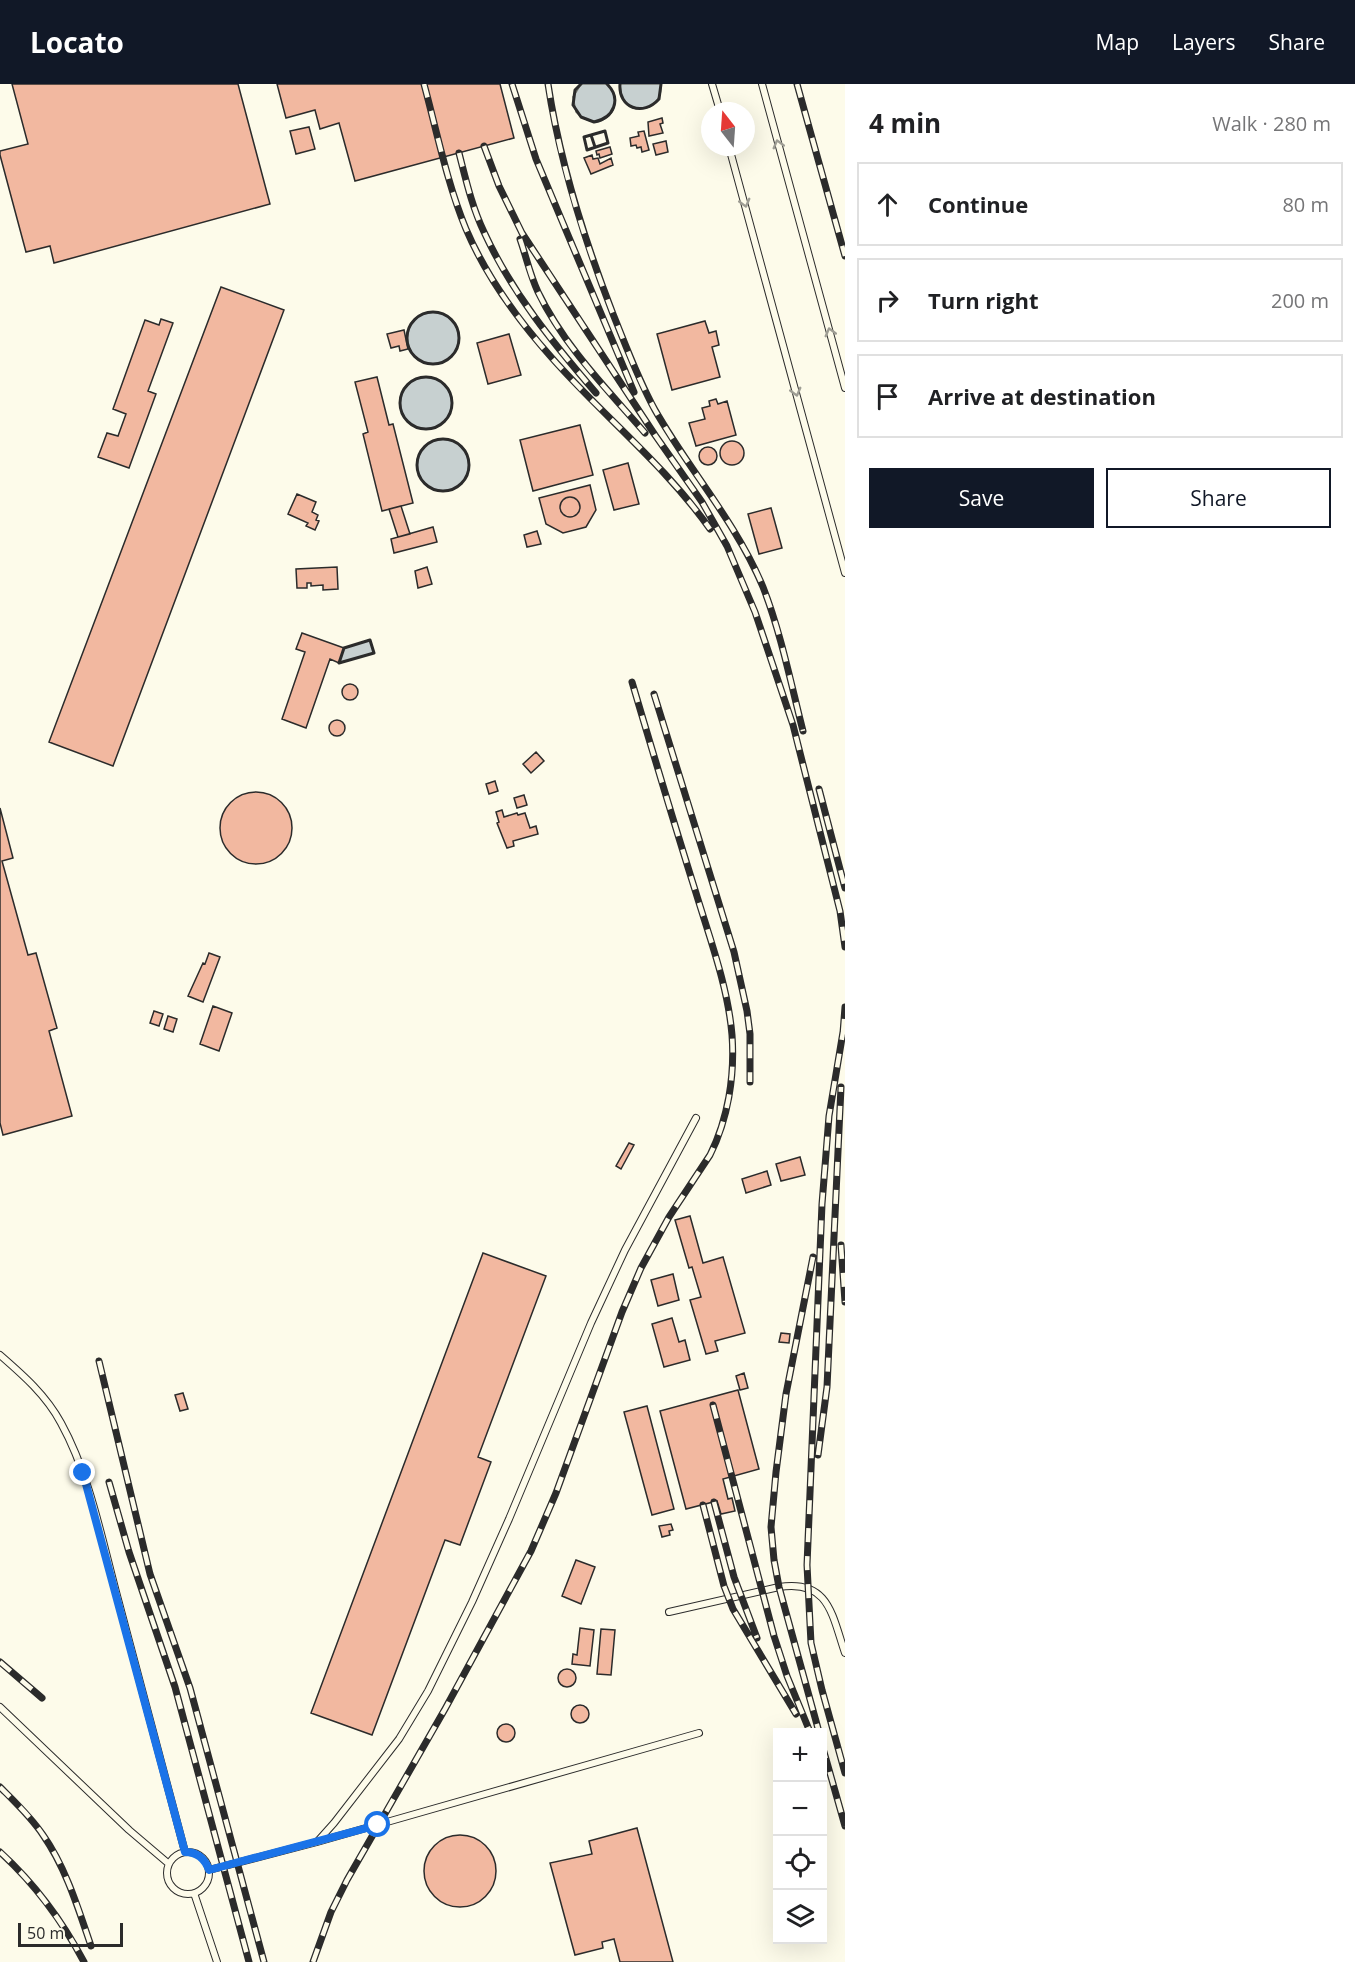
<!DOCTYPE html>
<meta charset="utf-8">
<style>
:root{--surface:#fff;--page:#f2f2f2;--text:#202124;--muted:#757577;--line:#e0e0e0;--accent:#111827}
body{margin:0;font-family:"Open Sans",sans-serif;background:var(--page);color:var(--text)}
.controls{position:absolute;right:18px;bottom:18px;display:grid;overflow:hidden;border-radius:0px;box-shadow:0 6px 24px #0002}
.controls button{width:54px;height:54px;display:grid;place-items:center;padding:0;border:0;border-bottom:2px solid var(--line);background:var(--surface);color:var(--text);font:30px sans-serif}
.compass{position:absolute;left:701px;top:18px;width:54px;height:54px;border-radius:50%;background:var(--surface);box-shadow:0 6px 24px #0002;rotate:343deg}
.scale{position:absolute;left:18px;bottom:15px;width:105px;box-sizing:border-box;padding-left:6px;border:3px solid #2b2b2b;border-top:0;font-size:16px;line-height:21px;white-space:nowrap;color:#2b2b2b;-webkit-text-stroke:4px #fdfbea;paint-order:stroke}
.stop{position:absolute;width:18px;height:18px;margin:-14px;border:4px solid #1a73e8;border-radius:50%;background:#fff}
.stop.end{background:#1a73e8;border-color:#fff;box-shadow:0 2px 6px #0008}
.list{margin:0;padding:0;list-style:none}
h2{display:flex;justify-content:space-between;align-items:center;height:78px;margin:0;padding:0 24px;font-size:26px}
h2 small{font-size:20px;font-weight:400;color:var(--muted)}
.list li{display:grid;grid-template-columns:39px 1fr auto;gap:18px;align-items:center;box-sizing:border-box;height:84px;margin:0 12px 12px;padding:0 12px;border:2px solid var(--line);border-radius:0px}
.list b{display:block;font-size:22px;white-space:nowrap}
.list em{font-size:20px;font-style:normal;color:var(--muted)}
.actions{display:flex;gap:12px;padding:18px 24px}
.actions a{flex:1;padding:14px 0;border:2px solid var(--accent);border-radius:0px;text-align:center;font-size:21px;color:var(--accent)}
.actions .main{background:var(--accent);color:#fff}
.icon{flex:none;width:33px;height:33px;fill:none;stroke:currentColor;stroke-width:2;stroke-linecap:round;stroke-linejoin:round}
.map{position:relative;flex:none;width:845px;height:1878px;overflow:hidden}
header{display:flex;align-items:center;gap:36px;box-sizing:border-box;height:84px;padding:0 30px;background:var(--accent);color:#fff}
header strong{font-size:28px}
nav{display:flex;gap:33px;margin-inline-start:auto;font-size:21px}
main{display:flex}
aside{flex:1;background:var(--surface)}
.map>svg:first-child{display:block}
</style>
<header>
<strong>Locato</strong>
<nav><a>Map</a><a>Layers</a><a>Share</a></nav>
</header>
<main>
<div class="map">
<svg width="845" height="1878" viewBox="0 0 845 1878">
<rect width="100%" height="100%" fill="#fdfbea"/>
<path fill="#c7d0d0" stroke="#74746e" stroke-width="1.5" d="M581,0H607C630,22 599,53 576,28L573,13Z
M620,0H661C662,18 650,27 633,24C623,19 619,12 620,0Z
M407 254a26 26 0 1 1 52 0a26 26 0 1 1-52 0Z
M400 319a26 26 0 1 1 52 0a26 26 0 1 1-52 0Z
M417 381a26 26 0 1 1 52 0a26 26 0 1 1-52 0Z
M370,556L374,569L339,579L344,564Z"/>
<path fill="#f2b8a0" stroke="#2b2b2b" stroke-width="1.5" d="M12,0H238L270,120L54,179L50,162L26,168L0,71V67L28,60Z
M277,0H500L514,54L355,97L339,39L320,45L315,26L286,34Z
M662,34L663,39L660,40L663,49L649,52L648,38Z
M309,43L315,65L296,70L290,47Z
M644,47L649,66L642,68L641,63L637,64L636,61L631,62L630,54L639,52L638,48Z
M666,57L668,68L656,71L653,60Z
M610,63L612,70L600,74L599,70L597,71L596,67Z
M592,71L593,75L598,74L600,80L611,74L613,81L591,90L584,74Z
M221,203L284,226L113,682L49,658Z
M161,235L173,239L148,307L156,310L129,384L98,373L107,349L118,352L126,330L113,325L145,236L159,241Z
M705,237L709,249L716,247L719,261L712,263L720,293L672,306L657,250Z
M404,246L408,265L400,267L399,262L391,264L387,250Z
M509,250L521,291L488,300L477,259Z
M377,293L389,341L393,340L413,419L382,427L363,350L368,348L355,298Z
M716,315L718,320L727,317L736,351L696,362L689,339L705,335L702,324L710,322L709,317Z
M580,341L593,391L533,407L520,356Z
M720 369a12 12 0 1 1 24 0a12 12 0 1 1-24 0Z
M699 372a9 9 0 1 1 18 0a9 9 0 1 1-18 0Z
M628,379L639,420L614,426L603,386Z
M590,401L596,426L586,443L563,449L546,440L539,414Z
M297,410L316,418L312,428L318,431L316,436L319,437L315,446L306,442L308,439L288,430Z
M560 423a10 10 0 1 1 20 0a10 10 0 1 1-20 0Z
M401,422L410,450L398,453L389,425Z
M771,424L782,464L759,470L748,430Z
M433,443L437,458L394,469L391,455Z
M537,447L541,460L527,463L524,451Z
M337,483L338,505L323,506V501L311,502V499H307V504H297L296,485Z
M427,483L432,500L418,504L415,487Z
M302,549L344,564L339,579L330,575L306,644L282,635L305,568L296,565Z
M342 608a8 8 0 1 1 16 0a8 8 0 1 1-16 0Z
M329 644a8 8 0 1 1 16 0a8 8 0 1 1-16 0Z
M536,668L544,677L531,689L523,680Z
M495,697L498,707L489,710L486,700Z
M220 744a36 36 0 1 1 72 0a36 36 0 1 1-72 0Z
M524,711L527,721L517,724L514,714Z
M0,724L13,774L2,777L28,871L36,869L57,944L49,947L72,1032L3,1051L0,1039Z
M502,726L504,733L517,729L518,731L525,729L530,744L536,742L538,750L513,757L514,762L507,764L497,739L499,738L496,728Z
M209,869L220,873L203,918L188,912L203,879L205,880Z
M213,922L232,929L219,967L200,960Z
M154,927L163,930L159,942L150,939Z
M168,932L177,935L173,948L164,945Z
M629,1059L634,1061L621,1085L616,1082Z
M800,1073L805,1091L781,1097L776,1080Z
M767,1087L771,1101L746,1109L742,1095Z
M690,1132L703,1179L723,1173L745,1249L715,1257L718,1267L706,1270L690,1216L701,1213L692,1183L689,1184L675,1136Z
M483,1169L546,1192L478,1373L491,1378L460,1461L445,1456L372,1651L311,1629Z
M673,1190L679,1216L658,1222L651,1196Z
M672,1234L679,1258L685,1256L690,1276L664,1283L652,1240Z
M781,1249L790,1250L789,1259L779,1258Z
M744,1289L748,1304L740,1306L736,1292Z
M738,1306L759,1385L723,1395L728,1415L732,1414L735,1427L721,1430L717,1417L686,1425L660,1327Z
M183,1309L188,1325L180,1327L175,1311Z
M647,1322L674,1425L652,1431L624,1328Z
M671,1440L673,1446L669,1447L670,1451L662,1453L659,1442Z
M576,1476L595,1483L581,1520L562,1512Z
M580,1544L594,1546L590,1582L572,1580L573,1570L577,1571Z
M601,1545L615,1546L611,1591L597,1590Z
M558 1594a9 9 0 1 1 18 0a9 9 0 1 1-18 0Z
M571 1630a9 9 0 1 1 18 0a9 9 0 1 1-18 0Z
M497 1649a9 9 0 1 1 18 0a9 9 0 1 1-18 0Z
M637,1744L673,1878H620L614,1855L602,1858L603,1864L575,1871L550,1779L592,1770L589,1757Z
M424 1787a36 36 0 1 1 72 0a36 36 0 1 1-72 0Z"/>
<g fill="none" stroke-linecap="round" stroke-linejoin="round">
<g stroke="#2b2b2b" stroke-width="8">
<path id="service" d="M712,0L720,27
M762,0L845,304
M729,63L845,489
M0,1271C23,1291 46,1311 61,1339C89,1390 101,1451 116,1508C139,1595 162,1682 185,1768
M669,1528L779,1503C829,1495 832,1531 845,1569
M0,1623L129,1746L169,1780
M317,1758L699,1649
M167 1789a21 21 0 1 1 42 0a21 21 0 1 1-42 0Z
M209,1786L317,1758L334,1739L399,1655L428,1607L472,1518L509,1435L591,1239L625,1166L696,1034
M194,1809L217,1878"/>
</g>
<use href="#service" stroke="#fdfbea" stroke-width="6"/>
<g stroke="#2b2b2b" stroke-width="7">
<path id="rail" d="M424,0C437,48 447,99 466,145C486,192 518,236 552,274C604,333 664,380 710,445
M512,0L536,75L634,308
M548,0C560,80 584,155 613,230C626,262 638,295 655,326C689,386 736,438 763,503C781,549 791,600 803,647
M797,0L845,172
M484,62L499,102L522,149L655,351L702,418L727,462L755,528L793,641L840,827L845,863
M459,69C466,96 472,123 484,148C512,209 553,259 596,309
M520,155C526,172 530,191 538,208C564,262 606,304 645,349
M654,610L734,868L747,927L750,950V998
M819,705L845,804
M844,942L829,1032L822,1120L807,1481L811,1559L822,1606L845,1689
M843,949L845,923
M841,1161L845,1218
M813,1173L786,1310L776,1388L771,1443L774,1476L779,1503L819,1648
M99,1277L150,1490L190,1604L264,1878
M713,1321L774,1552L787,1592L810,1648
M818,1371L827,1303L841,1003
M109,1398L129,1468L175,1603L249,1878
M714,1418L734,1493L757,1554
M703,1421L724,1502L733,1525L796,1630
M0,1578L42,1614
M822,1661L845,1742
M0,1703C15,1718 31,1733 43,1751C66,1784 78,1824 91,1862
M0,1768C34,1799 63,1838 84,1878
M313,1878L331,1828L347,1796L445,1625L531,1467L556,1409L622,1228L641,1184L669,1133L710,1071C728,1035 735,992 732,951C728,903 710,855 696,809C674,739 653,669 632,598"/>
</g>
<use href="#rail" stroke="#fdfbea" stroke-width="4.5" stroke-dasharray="14" stroke-linecap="butt"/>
<path stroke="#2b2b2b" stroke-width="3" d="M581,0L575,6L573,21L581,33L594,38C614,34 622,15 607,0
M620,0C618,24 643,33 659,15L661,0
M605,47L608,59L587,66L584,53Z
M591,51L595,63
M407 254a26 26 0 1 1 52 0a26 26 0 1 1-52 0Z
M400 319a26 26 0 1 1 52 0a26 26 0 1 1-52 0Z
M417 381a26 26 0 1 1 52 0a26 26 0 1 1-52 0Z
M370,556L374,569L339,579L344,564Z"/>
</g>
<defs><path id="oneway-chevron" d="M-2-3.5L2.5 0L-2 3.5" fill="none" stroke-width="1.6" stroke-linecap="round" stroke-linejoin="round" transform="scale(1.5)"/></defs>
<g stroke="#9e9d94">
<use href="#oneway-chevron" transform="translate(778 60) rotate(-105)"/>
<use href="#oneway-chevron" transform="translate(745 119) rotate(75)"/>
<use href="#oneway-chevron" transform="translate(830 248) rotate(-105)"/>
<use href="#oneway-chevron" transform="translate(796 308) rotate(75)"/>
</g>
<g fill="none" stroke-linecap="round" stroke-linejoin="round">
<path stroke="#1a73e8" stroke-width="8" d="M83,1389L185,1768C198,1768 205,1775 209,1786L378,1741"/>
</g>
</svg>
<div class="controls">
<button>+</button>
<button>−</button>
<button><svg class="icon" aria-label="locate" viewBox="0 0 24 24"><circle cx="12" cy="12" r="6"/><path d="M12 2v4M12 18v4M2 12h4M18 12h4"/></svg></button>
<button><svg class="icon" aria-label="layers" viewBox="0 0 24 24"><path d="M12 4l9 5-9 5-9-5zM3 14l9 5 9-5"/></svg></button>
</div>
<svg class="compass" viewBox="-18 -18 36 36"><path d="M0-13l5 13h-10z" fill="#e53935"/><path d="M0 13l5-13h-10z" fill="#757577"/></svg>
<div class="scale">50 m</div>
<div class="stop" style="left:378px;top:1741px"></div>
<div class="stop end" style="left:83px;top:1389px"></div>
</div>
<aside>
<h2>4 min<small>Walk · 280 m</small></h2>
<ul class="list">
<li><svg class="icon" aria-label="ahead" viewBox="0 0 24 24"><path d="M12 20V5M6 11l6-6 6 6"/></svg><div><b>Continue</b></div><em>80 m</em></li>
<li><svg class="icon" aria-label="right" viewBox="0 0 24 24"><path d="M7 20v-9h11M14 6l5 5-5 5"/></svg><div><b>Turn right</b></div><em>200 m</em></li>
<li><svg class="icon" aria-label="arrive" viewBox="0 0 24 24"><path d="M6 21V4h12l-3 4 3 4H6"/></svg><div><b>Arrive at destination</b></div></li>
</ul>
<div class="actions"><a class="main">Save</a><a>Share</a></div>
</aside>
</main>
